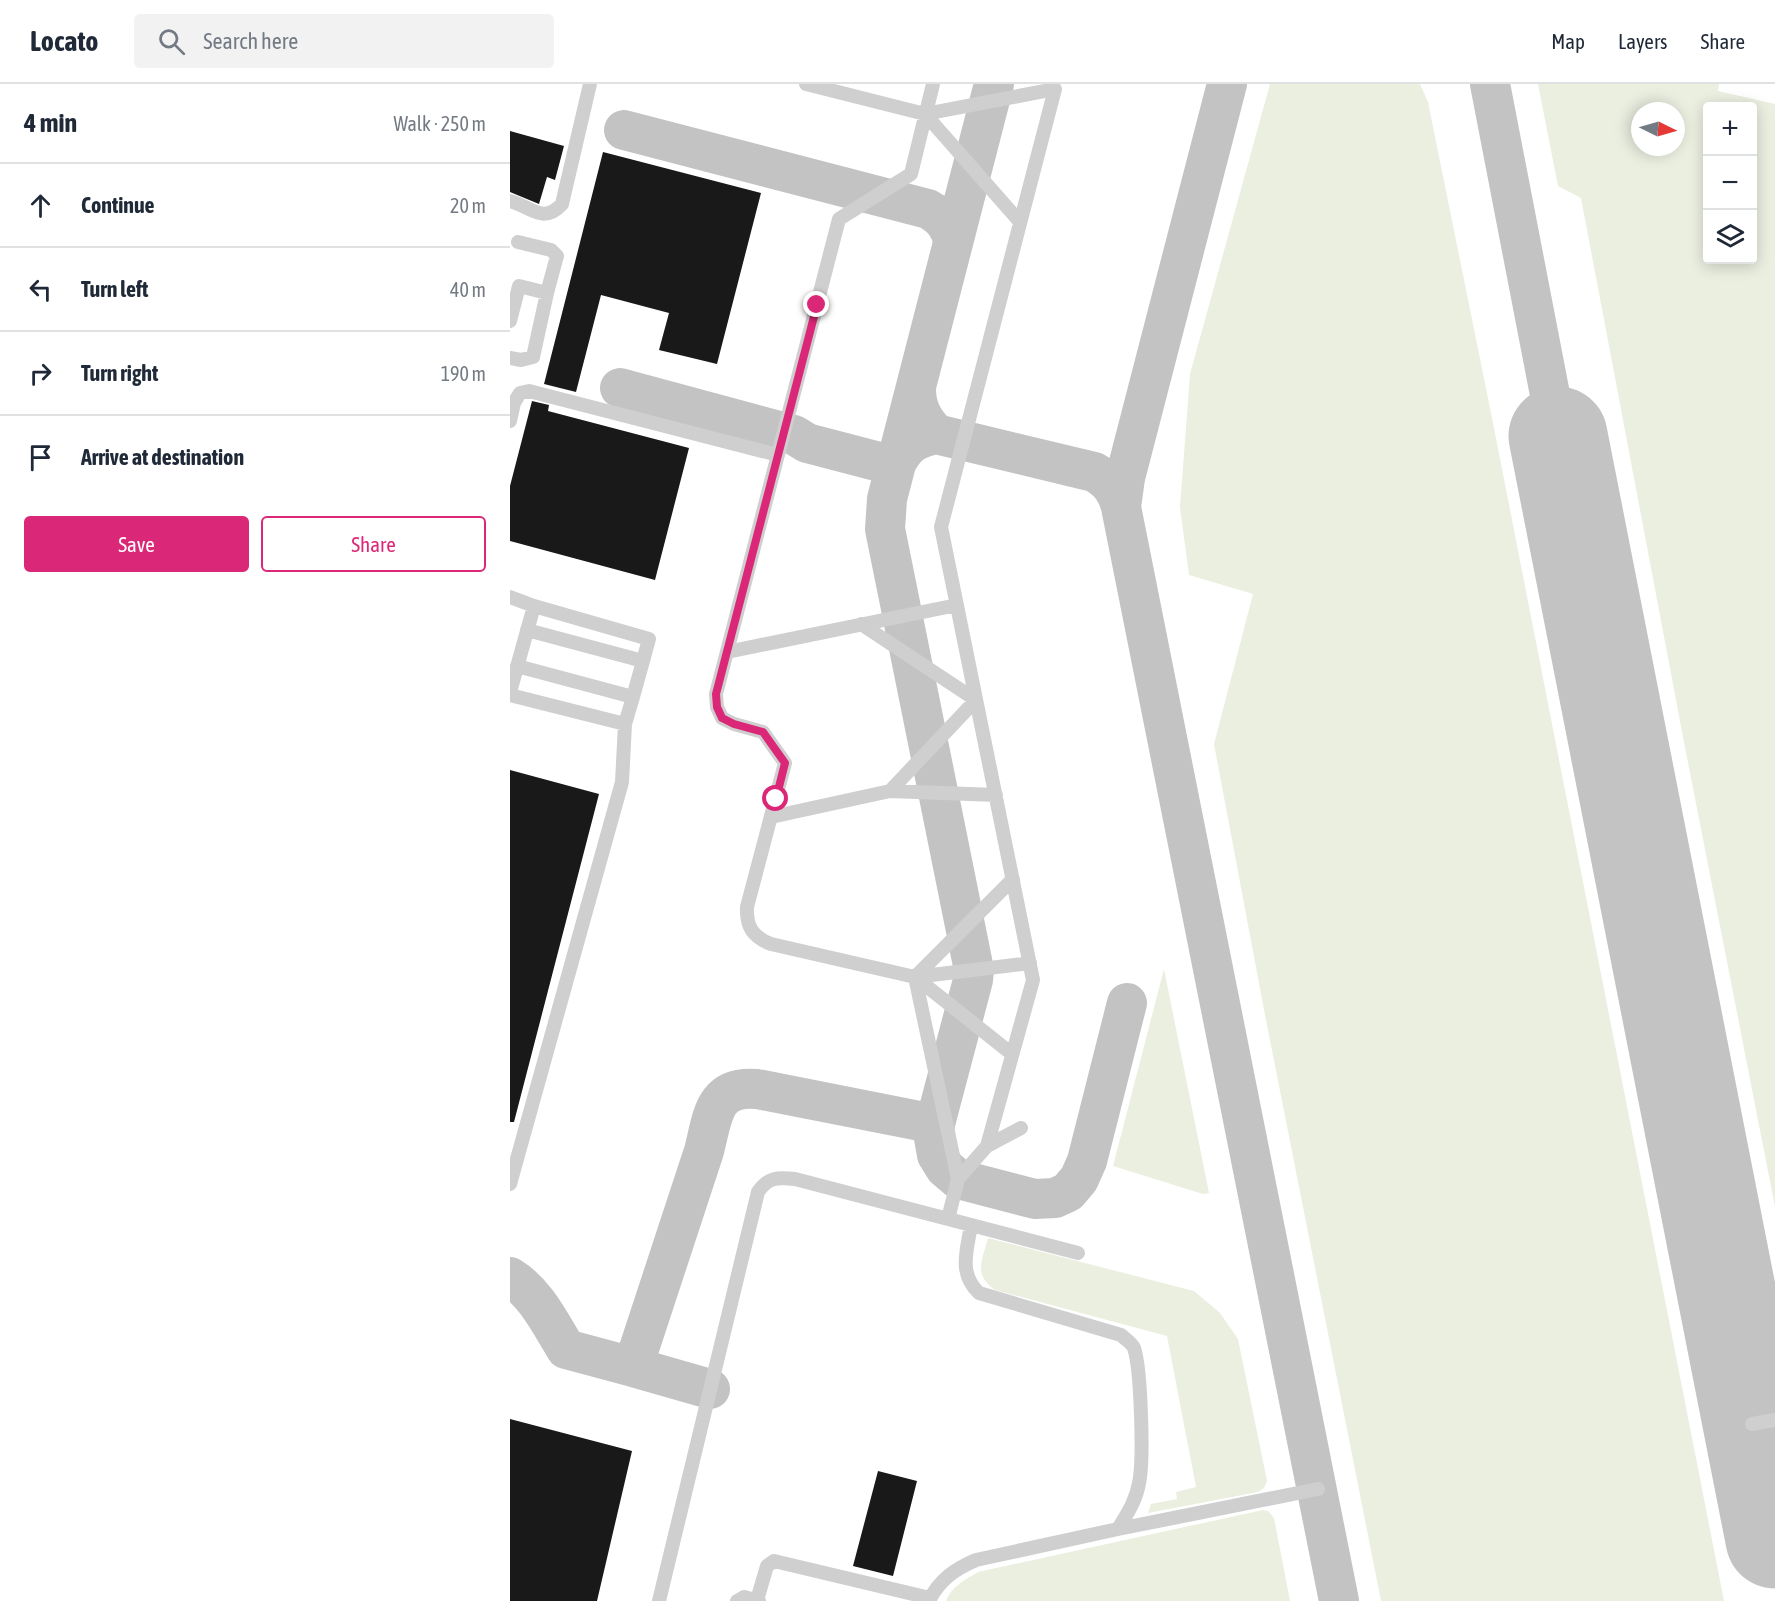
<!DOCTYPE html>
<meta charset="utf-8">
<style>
:root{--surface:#fff;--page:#f2f2f3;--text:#1f2937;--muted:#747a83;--line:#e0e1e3;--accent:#db2777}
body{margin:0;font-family:"Asap Condensed",sans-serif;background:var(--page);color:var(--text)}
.controls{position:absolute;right:18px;top:18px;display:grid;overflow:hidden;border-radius:6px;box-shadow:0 3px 15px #0003}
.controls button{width:54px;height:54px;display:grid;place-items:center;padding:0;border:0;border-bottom:2px solid var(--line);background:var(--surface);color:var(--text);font:30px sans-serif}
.compass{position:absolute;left:1121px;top:18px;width:54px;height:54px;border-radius:50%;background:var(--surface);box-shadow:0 3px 15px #0003;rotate:95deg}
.stop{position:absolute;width:18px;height:18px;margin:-14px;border:4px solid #db2777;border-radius:50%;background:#fff}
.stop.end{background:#db2777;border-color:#fff;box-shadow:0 2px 6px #0008}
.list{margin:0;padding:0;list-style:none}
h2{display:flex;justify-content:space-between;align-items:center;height:78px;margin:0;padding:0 24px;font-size:26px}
h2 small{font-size:20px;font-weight:400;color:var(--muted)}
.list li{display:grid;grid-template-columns:39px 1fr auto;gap:18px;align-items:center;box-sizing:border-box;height:84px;padding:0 24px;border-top:2px solid var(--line)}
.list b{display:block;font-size:22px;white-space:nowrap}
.list em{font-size:20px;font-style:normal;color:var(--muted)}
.actions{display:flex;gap:12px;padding:18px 24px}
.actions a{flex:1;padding:14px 0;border:2px solid var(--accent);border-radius:6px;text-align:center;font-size:21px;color:var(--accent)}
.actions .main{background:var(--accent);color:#fff}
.icon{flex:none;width:33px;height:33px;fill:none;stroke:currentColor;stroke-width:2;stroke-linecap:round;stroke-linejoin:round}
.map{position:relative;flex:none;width:1265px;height:1517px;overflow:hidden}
header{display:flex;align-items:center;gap:36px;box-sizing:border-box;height:84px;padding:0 30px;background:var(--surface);border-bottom:2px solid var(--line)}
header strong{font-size:28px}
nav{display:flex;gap:33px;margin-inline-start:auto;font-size:21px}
.search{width:420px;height:54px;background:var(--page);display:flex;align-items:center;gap:15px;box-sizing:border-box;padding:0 21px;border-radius:6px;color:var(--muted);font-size:22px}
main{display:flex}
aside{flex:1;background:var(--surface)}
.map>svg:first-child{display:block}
</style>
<header>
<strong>Locato</strong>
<div class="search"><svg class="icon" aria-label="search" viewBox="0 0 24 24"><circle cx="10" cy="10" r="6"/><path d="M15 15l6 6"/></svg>Search here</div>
<nav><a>Map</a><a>Layers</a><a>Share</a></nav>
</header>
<main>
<aside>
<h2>4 min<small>Walk · 250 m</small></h2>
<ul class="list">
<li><svg class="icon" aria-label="ahead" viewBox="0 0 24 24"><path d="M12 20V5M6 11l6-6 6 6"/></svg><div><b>Continue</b></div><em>20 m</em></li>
<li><svg class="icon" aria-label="left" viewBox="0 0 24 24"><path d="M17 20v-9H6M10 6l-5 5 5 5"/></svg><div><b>Turn left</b></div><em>40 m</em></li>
<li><svg class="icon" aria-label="right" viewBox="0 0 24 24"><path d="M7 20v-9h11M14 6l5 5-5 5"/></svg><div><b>Turn right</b></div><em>190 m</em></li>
<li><svg class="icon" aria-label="arrive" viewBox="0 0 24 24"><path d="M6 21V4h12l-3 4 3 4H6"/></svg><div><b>Arrive at destination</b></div></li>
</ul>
<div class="actions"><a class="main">Save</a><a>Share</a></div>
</aside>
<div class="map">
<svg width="1265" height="1517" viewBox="0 0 1265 1517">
<rect width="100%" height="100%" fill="#fff"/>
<path fill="#eaefe0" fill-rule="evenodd" d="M760,0H910L918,18L983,339L1214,1517H871L754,926L704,660L743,510L679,491L670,423L680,290Z
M1028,0H1209L1208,7L1265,20V1123L1173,653L1071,114L1048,102ZM1242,22V176H1198V22ZM1130,27H1166V63H1130Z
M654,885L699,1109L693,1110L603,1082Z
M478,1154L684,1207L710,1229L728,1255L757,1397L754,1404L748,1408L638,1429L641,1420L667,1415L666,1408L686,1403L657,1252L485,1206C463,1190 472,1177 478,1154Z
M753,1426L758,1427L764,1434L780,1517H436C441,1503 456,1495 468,1488Z"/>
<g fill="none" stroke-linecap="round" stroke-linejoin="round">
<path stroke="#c3c3c3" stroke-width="40" d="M484,0L377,415L375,445L464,886L463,896L425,1040L424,1054L427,1071L435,1084L448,1095L525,1115L545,1114L558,1108L569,1095L577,1077L617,919
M717,0L615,394L611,423L829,1517
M980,0L1048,352
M114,46L418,125C432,133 441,142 443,159
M110,304L284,351L297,359L385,382C394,362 405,354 426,350C412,335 406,324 406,304
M426,350L584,388C599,396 607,407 611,423
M0,1193C26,1209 40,1239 56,1265L123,1283
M200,1305L123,1283L194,1067C203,1032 203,1001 247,1005L425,1040"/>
<path stroke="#c3c3c3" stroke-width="99" d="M1048,352L1265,1455"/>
</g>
<path fill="#191919" d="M0,47L54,62L45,96L37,93L29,120L0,108Z
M93,68L251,109L207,280L149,266L159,229L91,211L66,308L34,300Z
M22,317L39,321L38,327L179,364L145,496L0,457V402Z
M0,686L89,710L4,1038H0Z
M0,1335L122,1367L87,1517H0Z
M368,1387L407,1397L383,1492L343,1482Z"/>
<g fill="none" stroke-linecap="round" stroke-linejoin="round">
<path stroke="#cfcfcf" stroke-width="14" d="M296,0L415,30L545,5L431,443L523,896L477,1062L448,1095
M423,0L401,90L329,135L206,610L207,623L212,634L224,640L253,648L275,679L237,823C236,843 243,853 261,860L405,893L448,1095L438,1135
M415,30L510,138
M0,117C20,122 33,141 52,120L80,0
M8,158L41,166L47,172L37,209
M0,237L9,202L37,209L23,273L11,276L0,274
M0,337L4,319L10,309L19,307L268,371
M0,513L24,522L139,555L133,577
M351,540L466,616L380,707
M17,546L133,577L123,613
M217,568L447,521
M0,608L24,522
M0,611L115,640L123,613L7,582
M261,733L380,707L486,711
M405,893L503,795
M405,893L502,970
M405,893L520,879
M477,1062L511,1044
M0,1100L112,698L115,640
M1242,1340L1265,1336
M608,1445L808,1405
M247,1516L257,1482L264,1477L420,1514
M149,1517L248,1108C258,1093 268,1093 285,1095L568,1169
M227,1517L234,1513L249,1517
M419,1517C429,1496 445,1485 466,1476L608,1445C617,1430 626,1417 629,1399C634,1377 631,1284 624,1264C622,1259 615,1255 611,1251L469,1209C448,1189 457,1167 461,1141"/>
</g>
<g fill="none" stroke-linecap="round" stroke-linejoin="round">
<path stroke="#db2777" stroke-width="8" d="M266,715L275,679L253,648L224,640L212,634L207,623L206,610L307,221"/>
</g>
</svg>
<div class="controls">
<button>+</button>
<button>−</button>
<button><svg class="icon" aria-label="layers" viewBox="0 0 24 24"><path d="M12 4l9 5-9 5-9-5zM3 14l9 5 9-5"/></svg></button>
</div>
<svg class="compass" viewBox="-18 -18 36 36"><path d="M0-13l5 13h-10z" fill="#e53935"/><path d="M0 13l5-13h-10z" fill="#747a83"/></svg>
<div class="stop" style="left:266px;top:715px"></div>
<div class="stop end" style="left:307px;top:221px"></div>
</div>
</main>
